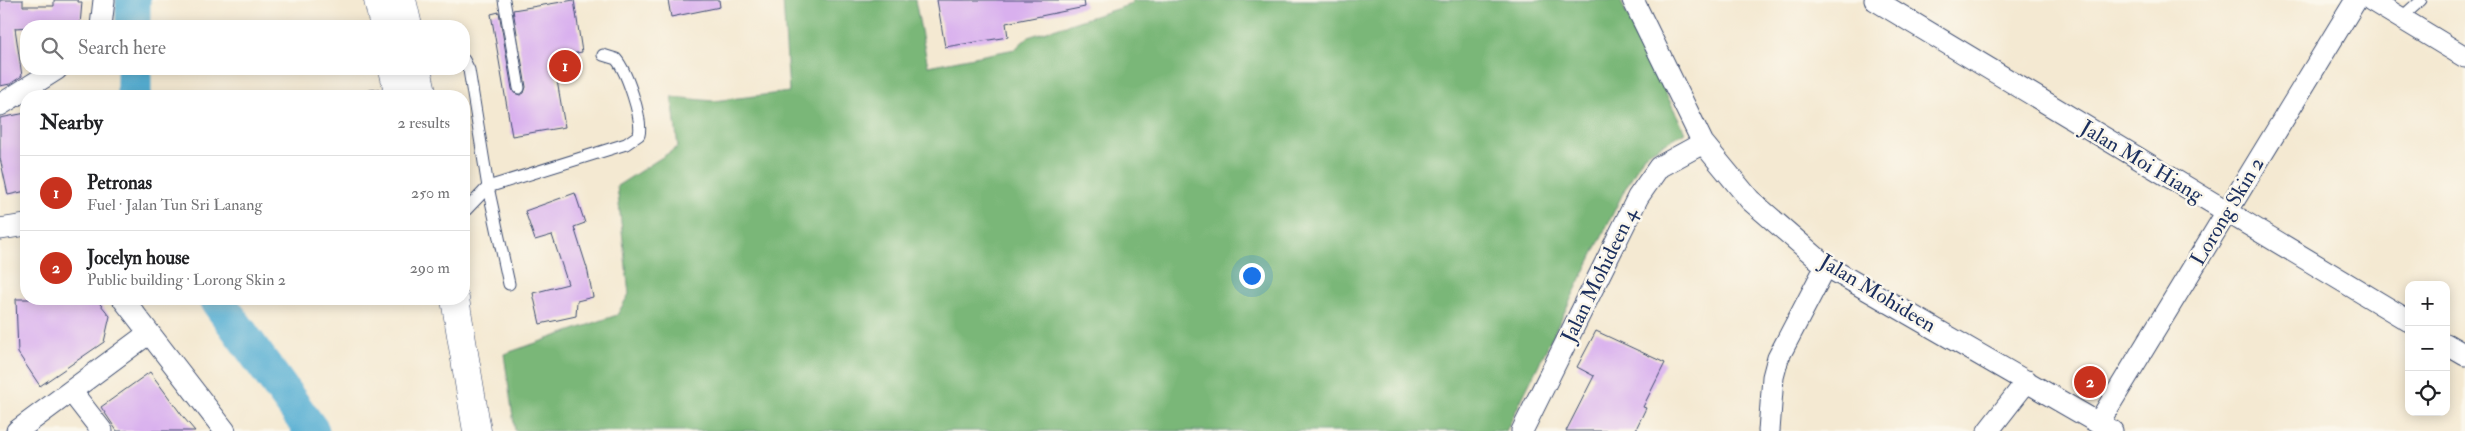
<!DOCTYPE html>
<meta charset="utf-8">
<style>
:root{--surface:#fff;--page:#f6f6f6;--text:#202124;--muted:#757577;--line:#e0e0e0;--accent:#c8321e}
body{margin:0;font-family:"IM FELL Double Pica",serif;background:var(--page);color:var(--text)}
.controls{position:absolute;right:15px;bottom:15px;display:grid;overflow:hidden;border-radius:10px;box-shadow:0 2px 12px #0003}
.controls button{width:45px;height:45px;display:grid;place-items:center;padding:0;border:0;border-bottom:1px solid var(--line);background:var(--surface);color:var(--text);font:25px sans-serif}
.you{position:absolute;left:1251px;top:275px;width:18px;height:18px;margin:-12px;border:4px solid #fff;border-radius:50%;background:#1a73e8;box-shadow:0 0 0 8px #1a73e833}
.badge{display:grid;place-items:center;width:32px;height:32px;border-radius:50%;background:var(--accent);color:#fff;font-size:16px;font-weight:700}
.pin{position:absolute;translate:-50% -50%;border:2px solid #fff;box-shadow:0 1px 5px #0006}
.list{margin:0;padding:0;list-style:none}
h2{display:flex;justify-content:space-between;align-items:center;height:65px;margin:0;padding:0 20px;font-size:21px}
h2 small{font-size:16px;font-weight:400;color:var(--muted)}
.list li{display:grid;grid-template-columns:32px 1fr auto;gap:15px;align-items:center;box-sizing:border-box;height:75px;padding:0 20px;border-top:1px solid var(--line)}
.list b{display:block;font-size:19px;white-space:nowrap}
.list p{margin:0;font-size:16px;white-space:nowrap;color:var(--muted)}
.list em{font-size:16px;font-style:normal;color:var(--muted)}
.icon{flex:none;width:28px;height:28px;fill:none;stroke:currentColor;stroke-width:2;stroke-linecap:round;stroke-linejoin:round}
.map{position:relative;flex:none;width:2465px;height:431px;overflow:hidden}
.search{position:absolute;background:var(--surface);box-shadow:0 2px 12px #0003;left:20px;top:20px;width:450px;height:55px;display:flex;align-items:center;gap:12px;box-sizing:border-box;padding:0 18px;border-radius:20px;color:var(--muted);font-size:19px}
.panel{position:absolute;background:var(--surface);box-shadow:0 2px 12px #0003;left:20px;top:90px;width:450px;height:215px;border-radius:20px}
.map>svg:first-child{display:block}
</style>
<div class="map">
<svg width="2465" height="431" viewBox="0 0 2465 431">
<rect width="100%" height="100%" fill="#fbf7ec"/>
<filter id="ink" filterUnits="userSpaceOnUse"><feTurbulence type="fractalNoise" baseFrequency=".02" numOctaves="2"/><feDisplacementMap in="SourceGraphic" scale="10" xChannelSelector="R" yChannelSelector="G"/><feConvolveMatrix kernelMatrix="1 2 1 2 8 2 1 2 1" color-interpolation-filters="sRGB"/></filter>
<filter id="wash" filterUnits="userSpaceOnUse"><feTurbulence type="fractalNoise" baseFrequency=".0096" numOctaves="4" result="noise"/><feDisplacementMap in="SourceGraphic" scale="20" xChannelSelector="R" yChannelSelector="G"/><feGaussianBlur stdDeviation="1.12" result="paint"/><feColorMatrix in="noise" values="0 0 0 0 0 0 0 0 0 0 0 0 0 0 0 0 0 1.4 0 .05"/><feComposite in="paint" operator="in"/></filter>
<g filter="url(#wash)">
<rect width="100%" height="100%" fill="#f4e9d2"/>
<path fill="#7ab778" stroke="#4a736b" d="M783,0H915L928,66L1015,49L1028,37L1132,4V0H1620L1685,132L1644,155L1624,191L1506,431H515L504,354L617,315L629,294L617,186L678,147L672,97L713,101L789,92Z"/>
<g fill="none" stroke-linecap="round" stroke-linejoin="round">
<path stroke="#56afd3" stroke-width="35" d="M133,0V26
M134,69V96
M216,299L312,431"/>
</g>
<g id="blocks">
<path fill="#d9b0ee" d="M0,0H23V6H54V0H78V2H82L80,25L45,23V26L15,28L22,76L10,84L0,86Z
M574,0L582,52L553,57L565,127L512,136L491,14L499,12L512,89L514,93L520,95L524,93L526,87L513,10Z
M668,0H719L720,7L671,17Z
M937,0H1084L1085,7L1006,23L1008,37L945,47Z
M26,113V191L8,195L0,158V118Z
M575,193L585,223L574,227L587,268L593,297L577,301L576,316L540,324L533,293L568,284L552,235L535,240L525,211Z
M16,299H96L110,316L104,342L40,386L18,353Z
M1596,331L1665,363L1643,407L1646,408L1635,431H1566L1594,376L1577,367Z
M150,372L184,418L195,431H117L101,407Z"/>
</g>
</g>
<g filter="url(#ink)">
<use href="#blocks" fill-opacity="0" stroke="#3c4b6f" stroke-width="1"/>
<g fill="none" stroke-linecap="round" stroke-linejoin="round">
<g stroke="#3c4b6f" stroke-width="13">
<path id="service" d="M504,0L519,88
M2401,18L2421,0
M464,60L469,70L488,187L464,212
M371,96L398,92
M509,284L488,187L626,144L639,135C643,119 627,72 616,59L603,55"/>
</g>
<g stroke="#3c4b6f" stroke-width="23">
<path id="minor" d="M1633,0L1703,143L1750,200L1826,266L2112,431
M1875,0L2409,321
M2371,0L2465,57
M101,26L104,0
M0,105L57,69
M0,229L26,225
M123,299L225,431
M2446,344L2465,355
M71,391L102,431
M2099,422L2356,0
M17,431L149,333
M1522,431L1638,197L1659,167L1703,143
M1769,431L1773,377L1778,358L1826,266
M1988,431L2027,381"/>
</g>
<g stroke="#3c4b6f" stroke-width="29">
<path id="primary" d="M378,0L384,26
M402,0L408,26
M393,69L399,96
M417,69L423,96
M455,299L477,431"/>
</g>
<use href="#service" stroke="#fff" stroke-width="11"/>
<use href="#minor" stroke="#fff" stroke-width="21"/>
<use href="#primary" stroke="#fff" stroke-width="28"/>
</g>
</g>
<g text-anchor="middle" stroke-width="5" stroke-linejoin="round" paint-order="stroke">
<g font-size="21" fill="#1b2f5e" stroke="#fbf7ec">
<text transform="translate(2142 161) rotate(31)" y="7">Jalan Moi Hiang</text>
<text transform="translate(2227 211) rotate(-59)" y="7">Lorong Skin 2</text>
<text transform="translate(1599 275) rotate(-64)" y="7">Jalan Mohideen 4</text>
<text transform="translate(1878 293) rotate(31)" y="7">Jalan Mohideen</text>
</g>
</g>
</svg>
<div class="controls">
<button>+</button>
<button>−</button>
<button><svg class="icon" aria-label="locate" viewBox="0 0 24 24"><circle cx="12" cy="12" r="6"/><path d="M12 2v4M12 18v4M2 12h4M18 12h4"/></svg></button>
</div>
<div class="you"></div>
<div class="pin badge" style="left:565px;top:66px">1</div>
<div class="pin badge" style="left:2090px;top:382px">2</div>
<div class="search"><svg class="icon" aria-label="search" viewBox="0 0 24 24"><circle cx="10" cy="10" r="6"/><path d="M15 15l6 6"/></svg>Search here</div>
<section class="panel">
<h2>Nearby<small>2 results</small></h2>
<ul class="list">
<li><span class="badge">1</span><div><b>Petronas</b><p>Fuel · Jalan Tun Sri Lanang</p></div><em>250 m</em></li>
<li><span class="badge">2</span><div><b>Jocelyn house</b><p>Public building · Lorong Skin 2</p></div><em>290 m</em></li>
</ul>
</section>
</div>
